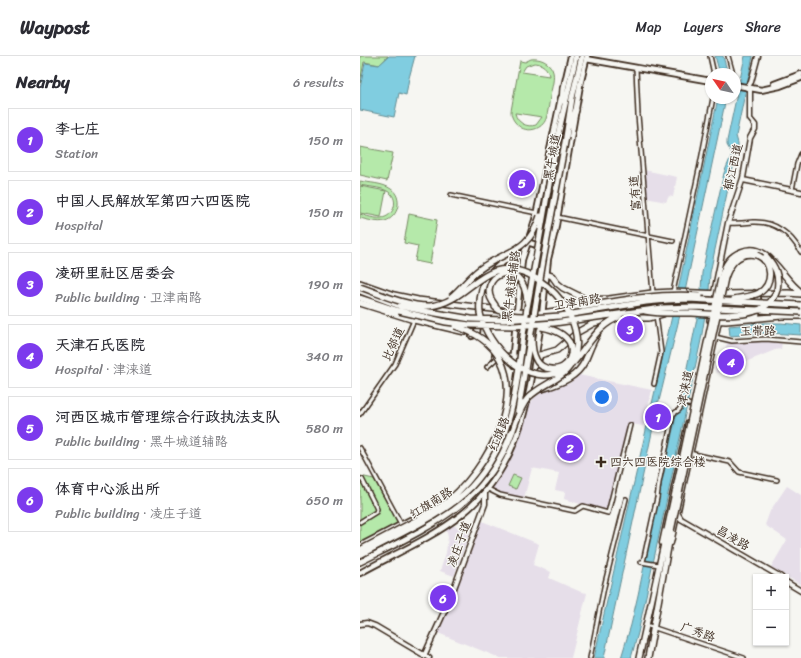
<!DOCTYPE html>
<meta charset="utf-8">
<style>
:root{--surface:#fff;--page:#f2f2f3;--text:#2b2b33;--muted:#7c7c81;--line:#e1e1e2;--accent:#7c3aed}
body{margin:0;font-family:Sriracha,"LXGW WenKai TC",sans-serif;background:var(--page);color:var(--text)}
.controls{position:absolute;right:12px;bottom:12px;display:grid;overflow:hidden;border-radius:0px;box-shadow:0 1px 3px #0004}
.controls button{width:36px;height:36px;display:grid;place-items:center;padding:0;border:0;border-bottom:1px solid var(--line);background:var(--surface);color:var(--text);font:20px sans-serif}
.compass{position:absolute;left:345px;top:12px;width:36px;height:36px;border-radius:50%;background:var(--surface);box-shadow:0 1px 3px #0004;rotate:304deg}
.you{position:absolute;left:242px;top:341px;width:14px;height:14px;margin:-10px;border:3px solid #fff;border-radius:50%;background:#1a73e8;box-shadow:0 0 0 6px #1a73e833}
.badge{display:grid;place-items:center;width:26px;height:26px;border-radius:50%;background:var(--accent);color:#fff;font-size:13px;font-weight:700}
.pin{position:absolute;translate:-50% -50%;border:2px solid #fff;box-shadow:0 1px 4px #0006}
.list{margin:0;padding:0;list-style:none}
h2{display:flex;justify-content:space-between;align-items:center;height:52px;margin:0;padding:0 16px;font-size:17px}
h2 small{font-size:13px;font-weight:400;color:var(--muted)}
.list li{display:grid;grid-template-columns:26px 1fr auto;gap:12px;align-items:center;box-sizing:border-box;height:64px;margin:0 8px 8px;padding:0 8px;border:1px solid var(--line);border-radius:0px}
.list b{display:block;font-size:15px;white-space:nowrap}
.list p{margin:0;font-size:13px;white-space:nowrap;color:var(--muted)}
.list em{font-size:13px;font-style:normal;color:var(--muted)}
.map{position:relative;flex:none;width:441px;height:602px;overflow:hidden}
header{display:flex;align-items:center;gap:24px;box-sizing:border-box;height:56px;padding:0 20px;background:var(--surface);border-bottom:1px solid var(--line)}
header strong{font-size:19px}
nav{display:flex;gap:22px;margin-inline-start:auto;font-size:14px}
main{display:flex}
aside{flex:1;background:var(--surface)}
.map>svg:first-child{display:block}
</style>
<header>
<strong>Waypost</strong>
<nav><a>Map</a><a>Layers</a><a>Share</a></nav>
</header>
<main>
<aside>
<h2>Nearby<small>6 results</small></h2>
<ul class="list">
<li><span class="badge">1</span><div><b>李七庄</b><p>Station</p></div><em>150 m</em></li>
<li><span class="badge">2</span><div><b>中国人民解放军第四六四医院</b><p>Hospital</p></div><em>150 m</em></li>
<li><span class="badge">3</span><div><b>凌研里社区居委会</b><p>Public building · 卫津南路</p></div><em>190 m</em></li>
<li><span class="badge">4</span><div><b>天津石氏医院</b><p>Hospital · 津涞道</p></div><em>340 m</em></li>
<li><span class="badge">5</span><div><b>河西区城市管理综合行政执法支队</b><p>Public building · 黑牛城道辅路</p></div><em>580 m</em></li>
<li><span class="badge">6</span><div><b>体育中心派出所</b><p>Public building · 凌庄子道</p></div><em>650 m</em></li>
</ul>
</aside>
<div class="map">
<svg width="441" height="602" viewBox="0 0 441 602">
<rect width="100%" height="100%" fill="#f6f6f2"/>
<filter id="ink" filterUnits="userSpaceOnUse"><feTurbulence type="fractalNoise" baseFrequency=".025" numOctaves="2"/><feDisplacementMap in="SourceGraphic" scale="8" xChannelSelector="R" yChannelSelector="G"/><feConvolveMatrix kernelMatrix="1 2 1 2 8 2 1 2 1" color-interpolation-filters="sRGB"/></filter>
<g filter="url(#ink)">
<path fill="#e6dee9" d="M284,114L317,121L313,141L309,140L306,146L286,142Z
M367,286H422L421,293L415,294L358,317L356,316L355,312L359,300L364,301Z
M219,319L292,334L283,370L271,368L250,457L248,459L224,452L220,448L204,443L205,436L195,434L199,417L172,412L164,442L141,437L133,433V429L149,405L161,379L167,354L173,343L183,335L210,327Z
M427,430L441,439V529L411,511L427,484L405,469L410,455Z
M122,465L179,488L173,509L191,516L189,522L221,536L227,537L211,602H140L78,577Z
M91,469L110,475L94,520L80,515L86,497L88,481L86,473Z"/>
<path fill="#b5e9aa" stroke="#788a64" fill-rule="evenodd" d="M0,0H28L20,9L4,6L0,27Z
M171,3C179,2 188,5 192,13C196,21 191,33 190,41C189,48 188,56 186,63C182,73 169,77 160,71C155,67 151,62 151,55L160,5L165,6ZM174,7C182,7 188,12 189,20L162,16L166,10ZM155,57H156L182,61L176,69C167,72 157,67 155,57Z
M0,91L33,97L27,125L0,119Z
M0,125C9,127 23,127 31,133C43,141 39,161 25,165C18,167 8,164 0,162V158C6,160 15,163 21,162C35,161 40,141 27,135C20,131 8,131 0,129Z
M0,130L26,135L21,161L0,157Z
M49,158L77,164L70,208L55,205L58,190L44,187Z
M153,419L161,422L156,433L148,430Z
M0,420L14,423L39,467L0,487Z"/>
<path fill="#80cde0" stroke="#648c92" d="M29,0H55L49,22L46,39L39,37L34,61L0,54V32L5,7L19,9Z
M355,0H363L368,18H360Z
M385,0H393L376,80L378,87V93L370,123L350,217L349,235L341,284L278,577L271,602H261L271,569L278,539L316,359L322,336L342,238L341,234L342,217L351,175L364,117L372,98L367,89V85Z
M358,42H366L320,259L299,345L297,346L293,364L294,367L244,602H234L320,225Z
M404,267H421L441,269V279L410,277L370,280L369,270Z"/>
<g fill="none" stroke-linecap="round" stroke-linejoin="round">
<g stroke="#3b2a1e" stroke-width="6">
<path id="minor" d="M350,0L354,18
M368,0L373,18
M276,12L278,59L293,237
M432,134L437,108L441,98
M91,139L177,157
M197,161L313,185
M368,167C377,168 384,167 393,166C415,165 431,178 441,196
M313,236L340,109L353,42
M355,281L372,285L406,283L441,286
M127,311L137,302
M294,328L301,296L296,259
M0,358L35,308L54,264
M0,392L41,468
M329,397L370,406L379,416L417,424
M0,423H2L17,453L16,456L0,466
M128,433L140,439L215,455L223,450L248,457L270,369
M281,506L299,509
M283,506L297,442L299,427L313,358L319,354L323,347L332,349
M286,569L384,602
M230,602L244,531L266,443"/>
</g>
<g stroke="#3b2a1e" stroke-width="7">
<path id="tertiary" d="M387,32L391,26L398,0
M383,124L441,136
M354,237L368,167L383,122L390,82L395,73V69L390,63V33
M318,458L321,463L421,521
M302,487L328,366
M311,487L359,265
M426,526L441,535
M0,568L7,567L15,570L69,602
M64,600L90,543L125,448V436"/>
</g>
<g stroke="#3b2a1e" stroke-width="8">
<path id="secondary" d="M226,3L351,25
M414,28L441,18
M375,29L401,34L420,30L441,22
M203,35L211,0
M169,183L170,187C175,189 182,190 187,189L195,165
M182,260L188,203L195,175L220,29L227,0
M394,263L397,259L398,242L394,237
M112,280L117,278L118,267
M158,300L180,299L177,309
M155,309L153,297L162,204L175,164L201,42
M117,430C138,404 151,376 157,343C159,334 161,326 158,318
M80,458L101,445
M0,490L50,464L60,462
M0,517C32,499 72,482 101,459C162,411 169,339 181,267"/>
</g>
<g stroke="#3b2a1e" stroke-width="8">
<path id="primary" d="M186,218L192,220L197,227L203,232L227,244L249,243L292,237
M361,222C364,210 369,200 381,196C409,184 422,224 441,236
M365,222C370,207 380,195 397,199
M0,227L34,239L58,244L157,256L182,257
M354,241L350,264L366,265L422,260H441
M0,247L54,264L105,276
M275,252L293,237L313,236L363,238L428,237L441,238
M181,266L294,250
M135,299L140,301L153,300
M180,299L197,294L218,276L234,267L255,262H289L303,258L320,249H332
M279,602L307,474
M288,602L311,475"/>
</g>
<g stroke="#3b2a1e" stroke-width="8">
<path id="trunk" d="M202,45L203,32
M210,70L216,54
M198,79L216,0
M206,81L212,42L222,0
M122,233C130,213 143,207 158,193
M0,235L40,250
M0,242L39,255
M182,257L222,251
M182,333C200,327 216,323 225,305C229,296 232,287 237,279
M0,506C65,473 128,448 153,374"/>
</g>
<use href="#minor" stroke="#f6f6f2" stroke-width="3"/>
<use href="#tertiary" stroke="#f6f6f2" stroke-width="4"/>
<use href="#secondary" stroke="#f6f6f2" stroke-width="4.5"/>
<use href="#primary" stroke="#f6f6f2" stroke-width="5"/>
<use href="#trunk" stroke="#f6f6f2" stroke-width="5"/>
<g stroke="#3b2a1e" stroke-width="8" stroke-linecap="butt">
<path id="primary-bridge" d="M374,243C382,241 391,241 399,237C414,228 413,206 397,199
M285,255C300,258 316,257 332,257C357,258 407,267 417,234C420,220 415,210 406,200
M307,474L361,222
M311,475L365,222"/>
</g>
<g stroke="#3b2a1e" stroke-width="8" stroke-linecap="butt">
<path id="trunk-bridge" d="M0,231C20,238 49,251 70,250C110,246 123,198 168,218C183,225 194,235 203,247C213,262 221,284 214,302C207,323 183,327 169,341C161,349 157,363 153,374
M122,233C120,241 119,249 120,257C127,291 169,335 205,313
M91,241C101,233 109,221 120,213C146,194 169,197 180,160
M40,250L64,255L111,263L144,264L200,260L286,246L308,244L328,243L441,249
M222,251C262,244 300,237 340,240
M39,255L86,266L110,269L154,270L194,267L302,252L334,251L441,256
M163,260C153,260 142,258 135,251V249C112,221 164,196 167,246
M172,283C172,296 175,312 191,313C196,314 202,312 205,309C209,306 210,302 211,298C214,280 194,273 181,271
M214,306C229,289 238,268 260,261
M158,355L183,205L206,81
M0,494C17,485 34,476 51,467C63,460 77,454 88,445C140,402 187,298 95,270
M0,499C36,479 83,460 111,431C159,380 156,317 167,252C178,194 187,137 198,79"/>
</g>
<use href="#primary-bridge" stroke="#f6f6f2" stroke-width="5"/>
<use href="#trunk-bridge" stroke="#f6f6f2" stroke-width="5"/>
</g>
</g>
<path fill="#3b2a1e" stroke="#f6f6f2" stroke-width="1.5" d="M239 400h4v4h4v4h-4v4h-4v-4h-4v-4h4z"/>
<g text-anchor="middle" stroke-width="3" stroke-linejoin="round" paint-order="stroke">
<g font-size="12" fill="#3b2a1e" stroke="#f6f6f2">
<text transform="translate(192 101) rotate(-80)" y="4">黑牛城道</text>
<text transform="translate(373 111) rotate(-77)" y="4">郁江西道</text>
<text transform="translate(275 137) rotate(-94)" y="4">富有道</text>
<text transform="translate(151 230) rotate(-83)" y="4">黑牛城道辅路</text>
<text transform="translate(217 246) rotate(-9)" y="4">卫津南路</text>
<text transform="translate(398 275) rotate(-1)" y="4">玉带路</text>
<text transform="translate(33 288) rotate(-65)" y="4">比邻道</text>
<text transform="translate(325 332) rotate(-78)" y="4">津涞道</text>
<text transform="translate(139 378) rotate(-69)" y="4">红旗路</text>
<text transform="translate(71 447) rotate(-32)" y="4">红旗南路</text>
<text transform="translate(373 482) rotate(30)" y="4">昌凌路</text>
<text transform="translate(99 488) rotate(-70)" y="4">凌庄子道</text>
<text transform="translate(338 576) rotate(19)" y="4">广秀路</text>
</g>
<g font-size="12" fill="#3b2a1e" stroke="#f6f6f2" text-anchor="start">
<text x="250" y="410">四六四医院综合楼</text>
</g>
</g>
</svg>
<div class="controls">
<button>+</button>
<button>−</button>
</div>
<svg class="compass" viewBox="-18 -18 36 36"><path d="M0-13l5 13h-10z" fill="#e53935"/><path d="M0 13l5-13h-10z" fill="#7c7c81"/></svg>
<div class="you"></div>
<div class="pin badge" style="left:298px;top:361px">1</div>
<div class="pin badge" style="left:210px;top:392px">2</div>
<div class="pin badge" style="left:270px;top:273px">3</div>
<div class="pin badge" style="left:371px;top:306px">4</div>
<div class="pin badge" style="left:162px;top:127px">5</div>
<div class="pin badge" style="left:83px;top:542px">6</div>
</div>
</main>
